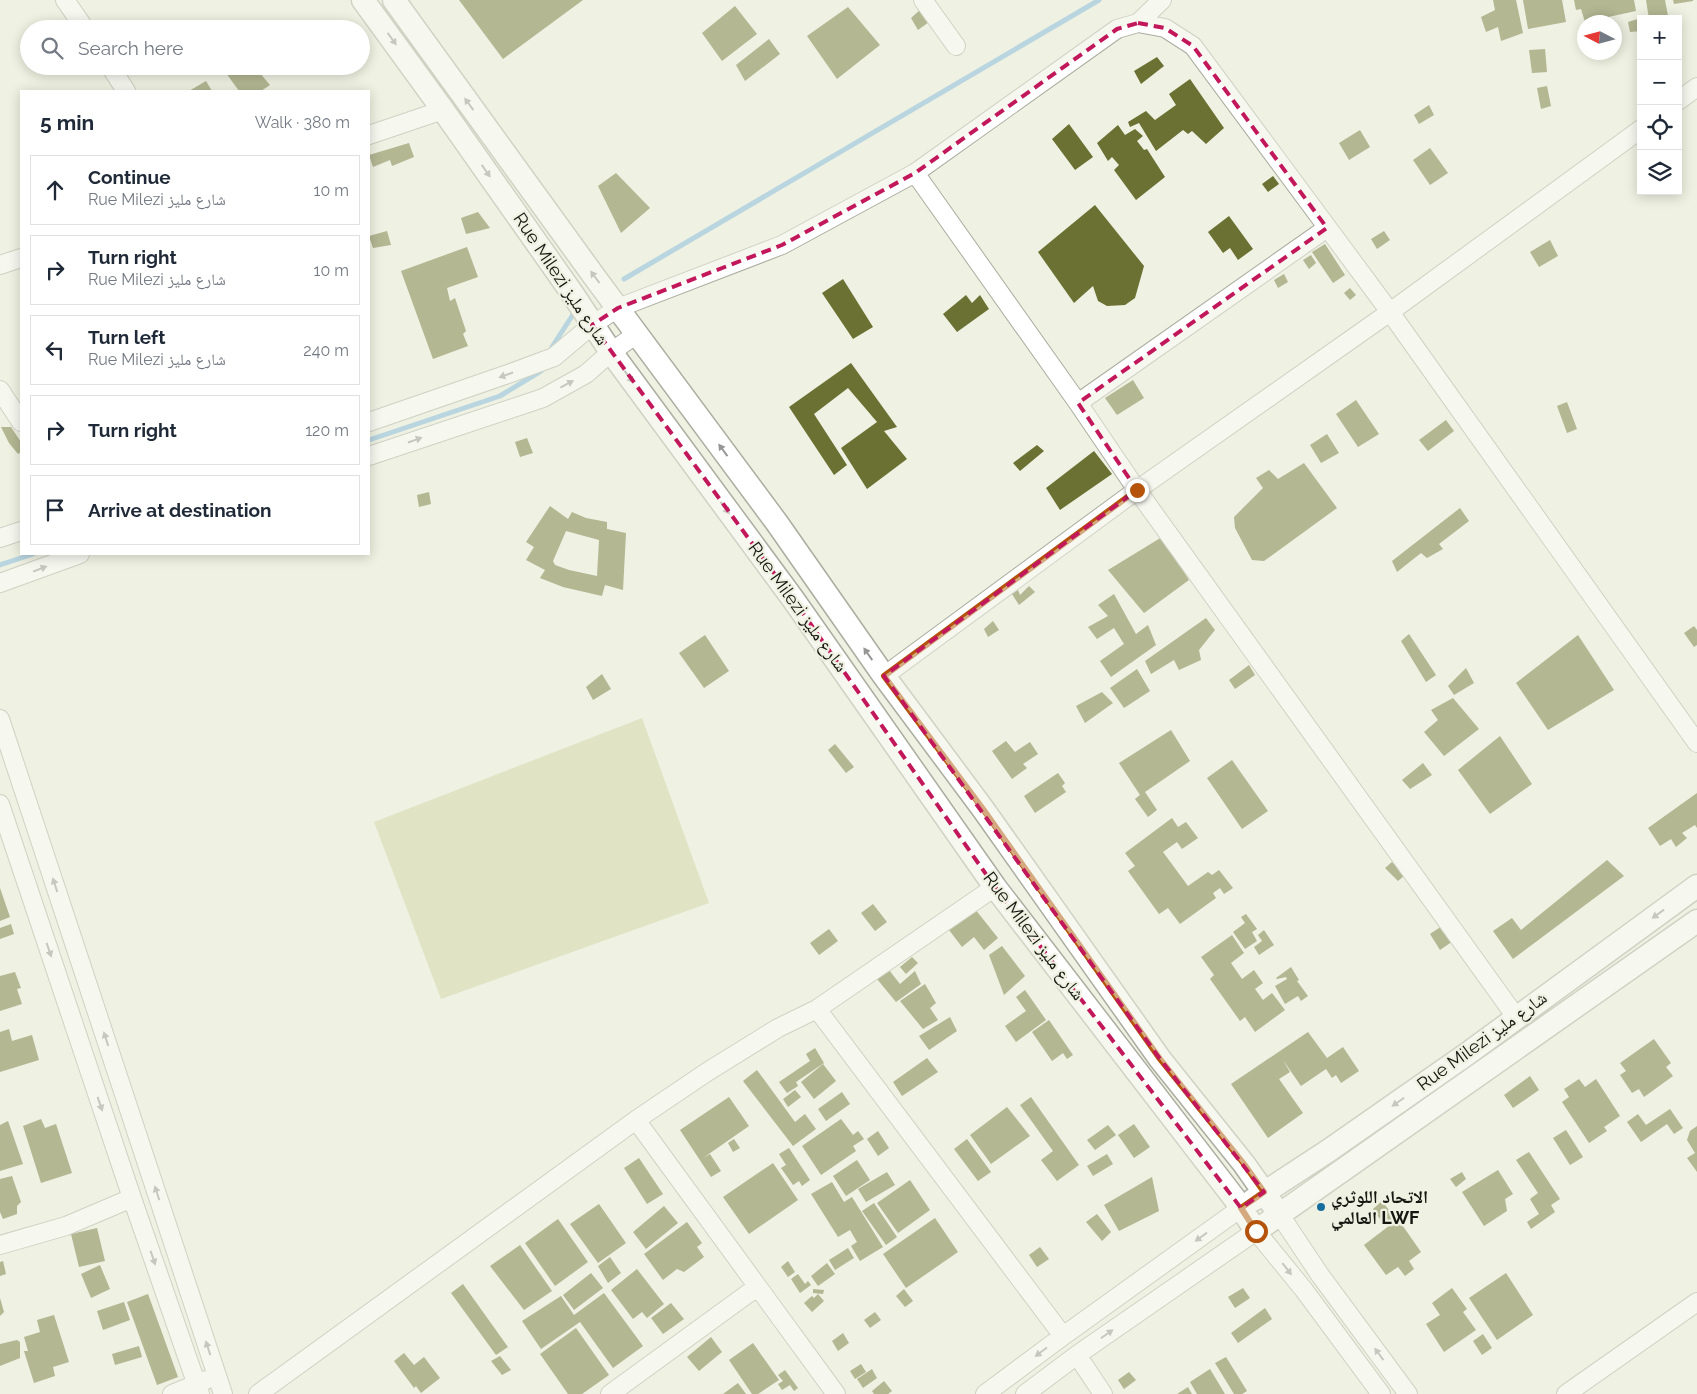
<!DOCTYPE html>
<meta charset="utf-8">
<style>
:root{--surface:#fff;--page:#f2f2f3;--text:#1f2937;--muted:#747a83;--line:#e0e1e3}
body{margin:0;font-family:Raleway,"Noto Naskh Arabic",sans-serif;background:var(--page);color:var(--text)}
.controls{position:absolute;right:15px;top:15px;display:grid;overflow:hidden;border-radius:0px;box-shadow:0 2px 12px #0003}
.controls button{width:45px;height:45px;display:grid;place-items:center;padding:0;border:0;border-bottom:1px solid var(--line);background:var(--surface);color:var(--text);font:25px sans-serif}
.compass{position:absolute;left:1577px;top:15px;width:45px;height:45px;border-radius:50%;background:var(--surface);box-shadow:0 2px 12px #0003;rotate:276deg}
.stop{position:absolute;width:15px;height:15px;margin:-11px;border:4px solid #b45309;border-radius:50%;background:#fff}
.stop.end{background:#b45309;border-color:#fff;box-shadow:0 1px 5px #0008}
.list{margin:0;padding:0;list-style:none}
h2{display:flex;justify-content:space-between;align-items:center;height:65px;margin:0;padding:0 20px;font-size:21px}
h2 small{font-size:16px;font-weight:400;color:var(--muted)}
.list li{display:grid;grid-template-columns:32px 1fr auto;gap:15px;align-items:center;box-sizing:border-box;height:70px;margin:0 10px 10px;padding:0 10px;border:1px solid var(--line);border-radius:0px}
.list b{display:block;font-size:19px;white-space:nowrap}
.list p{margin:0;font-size:16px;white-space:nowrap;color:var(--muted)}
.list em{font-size:16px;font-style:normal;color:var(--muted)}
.icon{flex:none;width:28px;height:28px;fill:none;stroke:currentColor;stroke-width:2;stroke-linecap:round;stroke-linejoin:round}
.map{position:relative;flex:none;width:1697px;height:1394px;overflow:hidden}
.search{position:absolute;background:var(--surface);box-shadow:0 2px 12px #0003;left:20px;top:20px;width:350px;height:55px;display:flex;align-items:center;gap:12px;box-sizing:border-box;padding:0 18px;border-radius:28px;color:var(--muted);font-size:19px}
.panel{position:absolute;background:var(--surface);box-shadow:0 2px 12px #0003;left:20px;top:90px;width:350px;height:465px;border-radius:0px}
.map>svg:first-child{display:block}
</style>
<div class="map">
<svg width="1697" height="1394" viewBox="0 0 1697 1394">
<rect width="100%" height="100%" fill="#eff1e2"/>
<path fill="#ced6a2" d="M642,718L709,903L441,999L374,822Z"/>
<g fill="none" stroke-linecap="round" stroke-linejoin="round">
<path stroke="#77b4dd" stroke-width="5" d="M624,279L1099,0
M552,347L574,313
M369,440L500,396L541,371
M0,565L33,554"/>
</g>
<path fill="#6a7132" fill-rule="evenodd" d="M459,0H583L503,59Z
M1493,0H1516L1523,33L1501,41L1498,27L1486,32L1481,17L1495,10Z
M1523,0H1562L1566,22L1528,29Z
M1574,0H1634L1636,11L1585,22L1581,9L1576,10Z
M1646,0H1665L1668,16L1649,19Z
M1673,0H1693V1L1674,4Z
M735,6L757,34L722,61L702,33Z
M848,7L880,45L837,79L807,36Z
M921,9L929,22L918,30L911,18Z
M1641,18V31L1630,32L1628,22Z
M769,39L780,54L745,81L736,65Z
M1545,49L1547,72L1532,73L1529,50Z
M1157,57L1164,66L1141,84L1134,71Z
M221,66H254L270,85L261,91H239Z
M1190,79L1224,128L1206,144L1192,131L1188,134L1183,130L1156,151L1139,123L1130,127L1128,122L1146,111L1155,120L1176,105L1169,94Z
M206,81L212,91H189Z
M1547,86L1551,106L1541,109L1537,88Z
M1429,105L1434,115L1419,124L1414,115Z
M1069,124L1093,157L1075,170L1052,139Z
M1118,125L1125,135L1135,129L1143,136L1137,141L1144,150L1147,149L1165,177L1136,200L1114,170L1119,165L1112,157L1108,161L1097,143Z
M1360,130L1370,147L1349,160L1339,143Z
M409,143L414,157L392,166L390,160L373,167L369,155Z
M1430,148L1448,173L1430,185L1413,160Z
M616,173L650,208L621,233L598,186Z
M1273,176L1279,184L1268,192L1262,184Z
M1095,205L1144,266L1135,298L1125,305L1107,306L1098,301L1093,286L1074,303L1038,252Z
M478,212L490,228L466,234L461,218Z
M1229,216L1253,249L1238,260L1230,248L1223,253L1208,232Z
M387,231L391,245L373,248L369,236Z
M1384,231L1390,240L1377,249L1371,239Z
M1550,240L1558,256L1539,267L1530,252Z
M1325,244L1345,275L1333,283L1312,252Z
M467,247L478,277L447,288L450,301L455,298L466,331L463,334L468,346L433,359L401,271Z
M1311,255L1316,263L1309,269L1303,260Z
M1284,274L1288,282L1278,288L1274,280Z
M843,279L873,327L853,339L822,293Z
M1350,288L1356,295L1350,300L1344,293Z
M966,295L972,303L980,295L989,309L957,332L943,314Z
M851,363L897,427L884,431L907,459L867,489L841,448L877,422L848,388L814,414L847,465L834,475L789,407Z
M1133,380L1144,398L1117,415L1105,398Z
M1356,400L1379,434L1358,447L1336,414Z
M1567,402L1577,429L1567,433L1557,406Z
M1446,420L1454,431L1428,451L1419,440Z
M1,427H11L21,442V452L18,454L9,443Z
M1327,434L1339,453L1321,463L1310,445Z
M527,438L533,453L520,457L515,442Z
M1037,445L1044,451L1020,471L1013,463Z
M1094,451L1112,474L1060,510L1046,488Z
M1304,463L1337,508L1264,561L1252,560L1235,528L1234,517L1263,488L1256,478L1269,470L1278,479Z
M429,492L431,504L419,507L417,495Z
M550,506L568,519L572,512L586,518L607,522V529L626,533L623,590L605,585L602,596L563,587L540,578L545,570L526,560L534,547L526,542ZM566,531L599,540L597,576L569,570L555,565L553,561Z
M1460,508L1469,521L1439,544L1443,549L1427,558L1421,553L1397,572L1392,561Z
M1162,537L1189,580L1144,613L1108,570Z
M1029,586L1035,592L1019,605L1012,594L1018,590L1020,595Z
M1114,594L1136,634L1148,625L1156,645L1111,677L1100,661L1124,644L1114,628L1097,639L1088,627L1108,616L1098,605Z
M1206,618L1215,630L1199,650L1201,660L1179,670L1174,660L1151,674L1145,661Z
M993,621L999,630L988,637L984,629Z
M1694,626L1697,630V645L1694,647L1684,633Z
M1409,634L1436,675L1426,682L1401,641Z
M705,635L729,671L704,688L679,653Z
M1578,635L1614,690L1548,730L1516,683Z
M1249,665L1255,675L1235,689L1229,680Z
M1466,668L1474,683L1454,695L1448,686Z
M1137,669L1150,691L1124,708L1110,688Z
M602,674L611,689L593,700L586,687Z
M1102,692L1113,703L1085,723L1076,706Z
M1453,698L1479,729L1444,756L1424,732L1438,720L1431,710Z
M1171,730L1190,761L1145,792L1157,810L1148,817L1135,799L1140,795L1119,763Z
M1500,736L1532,784L1490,814L1458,770Z
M1006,741L1015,752L1030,742L1038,754L1023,764L1027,768L1012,779L992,751Z
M835,744L854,767L846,773L828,750Z
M1232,760L1268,811L1242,829L1207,778Z
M1423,763L1432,775L1410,789L1402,780Z
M1058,773L1065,783L1062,786L1066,792L1035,813L1024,796Z
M1697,793V828L1695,825L1682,833L1687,838L1676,847L1671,839L1660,846L1648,828Z
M1172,818L1178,827L1186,822L1198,838L1182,849L1177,842L1163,852L1188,886L1208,872L1212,875L1219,870L1233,888L1224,894L1220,888L1213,893L1216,898L1180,924L1168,908L1159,914L1128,871L1135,866L1125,853Z
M1607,860L1624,876L1513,959L1493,931L1512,918L1521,930Z
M1392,862L1405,875L1398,881L1385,868Z
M0,888L10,917L0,921Z
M873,904L887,922L875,931L861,913Z
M975,909L998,938L984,950L974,937L962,947L949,930Z
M1246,914L1257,929L1252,932L1257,941L1245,949L1233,932L1245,923L1241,917Z
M11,924L14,934L0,939V928Z
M1442,926L1453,941L1440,950L1430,934Z
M829,929L838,941L819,955L810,943Z
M1264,930L1274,945L1259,955L1254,947L1262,941L1258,935Z
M1232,935L1244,953L1231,963L1242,979L1254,970L1263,983L1255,989L1263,1000L1272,993L1285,1010L1255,1032L1245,1017L1240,1021L1210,979L1214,975L1201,957Z
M1002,946L1025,976L1004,995L989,955Z
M912,957L918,963L906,974L900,967Z
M1291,967L1299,980L1297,981L1308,996L1301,1001L1298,996L1285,1004L1275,986L1287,979L1286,977L1277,979L1276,978Z
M889,970L900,984L915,971L921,984L896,1002L877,979Z
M15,972L21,988L17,989L22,1004L0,1011V976Z
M925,984L936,1003L930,1008L938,1020L923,1029L900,1001Z
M1025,990L1046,1020L1016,1042L1005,1026L1026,1011L1016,997Z
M950,1017L957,1031L929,1050L919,1036Z
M1049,1020L1073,1055L1067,1059L1063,1053L1052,1061L1032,1032Z
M9,1029L12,1041L32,1035L39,1060L0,1072V1032Z
M1308,1032L1327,1058L1343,1047L1359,1071L1341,1083L1336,1075L1332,1078L1326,1069L1301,1086L1283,1060L1290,1072L1279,1079L1303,1113L1268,1138L1231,1084Z
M1654,1039L1671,1063L1666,1067L1673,1076L1644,1097L1639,1089L1632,1093L1620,1075L1626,1071L1620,1063Z
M815,1048L824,1063L796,1082L798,1086L787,1093L779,1082L810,1061L806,1054Z
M927,1058L938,1072L902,1096L893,1082Z
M823,1064L836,1081L814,1099L801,1082Z
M757,1070L795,1122L805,1114L816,1129L793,1146L743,1081Z
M1530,1076L1539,1090L1513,1108L1504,1095Z
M1579,1079L1585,1087L1596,1079L1620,1116L1604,1127L1607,1131L1589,1143L1562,1102L1569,1097L1564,1089Z
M795,1090L801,1097L788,1107L783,1099Z
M842,1092L850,1104L826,1121L818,1109Z
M729,1097L749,1126L703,1158L710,1154L721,1171L711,1177L680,1130Z
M1031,1097L1079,1165L1057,1181L1041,1160L1053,1151L1020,1105Z
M1007,1107L1030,1136L991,1164L970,1135Z
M1670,1109L1683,1128L1674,1134L1667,1124L1641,1142L1627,1122L1638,1114L1646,1125Z
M41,1119L45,1128L56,1124L72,1173L41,1183L23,1126Z
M841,1119L853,1135L858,1131L864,1139L853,1146L856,1151L821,1175L802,1146Z
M8,1121L23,1164L0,1171V1125Z
M1134,1124L1150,1147L1134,1158L1118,1135Z
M1108,1125L1116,1135L1095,1150L1087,1140Z
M1697,1126V1172L1687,1158L1695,1153L1687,1140L1690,1131Z
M1566,1130L1583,1157L1570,1165L1553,1138Z
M878,1131L889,1148L878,1156L867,1139Z
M734,1139L740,1148L733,1152L728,1143Z
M967,1139L991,1172L978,1181L954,1149Z
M789,1148L810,1180L802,1186L799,1181L793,1185L781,1168L786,1165L779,1154Z
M1529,1152L1560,1199L1551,1205L1555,1212L1531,1229L1527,1222L1539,1214L1530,1199L1538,1193L1516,1160Z
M1107,1154L1113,1164L1093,1176L1087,1166Z
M639,1158L663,1194L647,1204L624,1168Z
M857,1160L870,1180L846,1196L833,1176Z
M773,1163L798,1200L749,1234L723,1197Z
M1498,1170L1513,1194L1505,1199L1507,1211L1484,1226L1462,1192Z
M887,1172L895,1185L866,1202L858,1189Z
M1462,1172L1466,1179L1456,1187L1450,1179Z
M12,1176L21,1202L17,1206V1214L3,1219L0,1212V1179Z
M1152,1177L1159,1211L1119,1231L1104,1205Z
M910,1180L930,1210L898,1233L877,1203Z
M832,1182L844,1202L852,1197L883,1247L860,1261L851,1246L857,1242L850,1230L838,1237L811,1194Z
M1382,1201L1395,1218L1385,1226L1373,1209Z
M874,1203L897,1237L886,1245L862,1211Z
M599,1204L626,1243L598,1263L570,1224Z
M664,1206L678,1223L646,1249L633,1232Z
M1097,1214L1111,1232L1102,1241L1086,1222Z
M935,1218L958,1252L906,1288L883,1254Z
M558,1219L588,1262L555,1286L525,1243Z
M1398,1219L1421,1252L1409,1261L1414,1269L1405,1276L1398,1267L1386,1275L1364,1245Z
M687,1222L702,1243L697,1247L704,1257L684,1272L677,1269L663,1280L644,1254Z
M97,1228L105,1261L79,1267L71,1234Z
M520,1245L552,1291L524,1310L490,1266Z
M1040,1247L1049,1259L1037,1267L1029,1255Z
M848,1248L854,1258L835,1270L829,1260Z
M610,1257L621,1273L608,1283L598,1266Z
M3,1261L6,1274L0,1276V1262Z
M788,1261L795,1272L788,1277L781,1267Z
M827,1263L835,1274L818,1286L811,1276Z
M100,1265L110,1289L91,1298L81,1274Z
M637,1269L664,1304L647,1318L642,1312L633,1319L611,1290Z
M591,1273L603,1288L574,1310L563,1295Z
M1506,1273L1533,1315L1497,1340L1469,1298Z
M798,1274L805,1284L808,1281L811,1285L800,1293L791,1279Z
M463,1284L508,1347L496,1355L451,1293Z
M1243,1288L1250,1298L1235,1308L1228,1297Z
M1452,1288L1467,1309L1463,1312L1476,1330L1444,1352L1426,1324L1440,1315L1432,1303Z
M813,1289L824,1290L823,1294L813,1293Z
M904,1289L913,1301L905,1307L896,1296Z
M604,1293L643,1346L613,1368L580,1322L541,1349L522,1321L561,1296L574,1315Z
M148,1294L178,1377L157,1385L127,1302Z
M818,1294L824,1301L812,1312L804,1303L812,1296L814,1298Z
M0,1298L4,1312L0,1316Z
M124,1302L130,1320L103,1330L97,1311Z
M671,1303L684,1319L663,1334L651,1318Z
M1265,1308L1272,1319L1238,1343L1231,1333Z
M875,1312L881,1320L870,1328L864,1320Z
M54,1315L69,1362L53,1367L55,1376L34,1383L24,1351H28L24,1337L40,1332L37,1320Z
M576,1328L609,1375L582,1394H568L540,1354Z
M843,1333L849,1343L838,1351L832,1341Z
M1483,1334L1492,1348L1482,1355L1473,1341Z
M711,1337L722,1352L699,1371L687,1357Z
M17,1340L20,1342V1358L0,1366V1344Z
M753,1343L779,1380L758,1394H752L729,1360Z
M139,1346L142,1357L115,1365L112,1354Z
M404,1353L414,1365L424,1357L440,1378L421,1393L416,1386L414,1388L394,1361Z
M500,1356L511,1370L502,1375L491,1361Z
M1226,1357L1247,1391L1242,1394H1234L1215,1363Z
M861,1364L866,1372L855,1379L850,1371Z
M872,1369L877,1378L863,1388L857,1379Z
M1210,1369L1225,1394H1197L1190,1382Z
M785,1370L798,1388L794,1391L790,1385L782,1390L778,1384L783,1381L778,1375Z
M1129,1372L1136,1380L1124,1389L1118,1380Z
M884,1381L892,1391L888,1394H874L872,1391Z
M738,1383L746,1394H723Z
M1188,1387L1192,1394H1177Z"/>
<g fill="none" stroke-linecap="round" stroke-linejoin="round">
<g stroke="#aaad9f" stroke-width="20">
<path id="minor" d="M65,0L85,29
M923,0L956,46
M1138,23L1162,0
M110,66L126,91
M1678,101L1697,87
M369,135L443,110
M915,173L1078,403L1137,490L1516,1017
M0,265L21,258
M0,390L21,422
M1078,403L1327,228
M369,422L508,374L554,357L592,325L618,308L782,245L915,173L1117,29L1138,23L1165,28L1193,46L1390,312L1697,743
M369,456L543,398L586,374L611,352L637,334
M0,538L21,531
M0,583L80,554
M884,676L1137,490L1390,312L1641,129
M0,719L223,1394
M0,804L132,1198L200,1394
M817,1009L1063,1336
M636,1120L836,1394
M1280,1215L1320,1275L1408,1394
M0,1245L66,1226L132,1198
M1077,1355L1103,1394
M172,1394L206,1380
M258,1394L636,1120L707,1072L778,1028L817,1009L995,887
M610,1394L757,1287
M985,1394L1063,1336L1241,1208
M1025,1394L1077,1355L1256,1231L1304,1290L1381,1394
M1566,1394L1697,1302"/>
</g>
<g stroke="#aaad9f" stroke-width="25">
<path id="tertiary" d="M363,0L443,110L572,293L611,352L793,599L995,887L1235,1199L1256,1231L1697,921
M394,0L596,279L777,523L884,676L983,809L1160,1059L1244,1164L1280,1215
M1253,1200L1328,1151L1467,1054L1697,886"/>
</g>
<use href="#minor" stroke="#fff" stroke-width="18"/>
<use href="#tertiary" stroke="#fff" stroke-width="22"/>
</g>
<defs><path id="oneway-solid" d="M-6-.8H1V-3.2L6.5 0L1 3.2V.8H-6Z" transform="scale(1.25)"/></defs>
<g fill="#969794">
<use href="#oneway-solid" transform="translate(392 39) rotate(54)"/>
<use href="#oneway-solid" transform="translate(469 104) rotate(-126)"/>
<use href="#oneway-solid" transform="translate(486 171) rotate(55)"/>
<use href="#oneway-solid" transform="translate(595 277) rotate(-127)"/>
<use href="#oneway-solid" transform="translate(506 375) rotate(161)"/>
<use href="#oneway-solid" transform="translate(629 377) rotate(54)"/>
<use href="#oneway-solid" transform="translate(567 384) rotate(-28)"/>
<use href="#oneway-solid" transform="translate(415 440) rotate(-19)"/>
<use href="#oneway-solid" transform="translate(723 450) rotate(-126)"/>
<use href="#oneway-solid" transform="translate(725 508) rotate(54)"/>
<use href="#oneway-solid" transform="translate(40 569) rotate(-21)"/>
<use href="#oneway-solid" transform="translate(868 654) rotate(-125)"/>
<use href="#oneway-solid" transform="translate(55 885) rotate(-108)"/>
<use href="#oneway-solid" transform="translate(1658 914) rotate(144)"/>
<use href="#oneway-solid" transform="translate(49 950) rotate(71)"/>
<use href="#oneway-solid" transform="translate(106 1039) rotate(-108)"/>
<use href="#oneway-solid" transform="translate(1398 1102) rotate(145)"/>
<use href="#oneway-solid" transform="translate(100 1104) rotate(71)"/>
<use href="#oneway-solid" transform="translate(157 1193) rotate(-108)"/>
<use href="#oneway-solid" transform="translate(1201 1237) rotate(144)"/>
<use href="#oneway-solid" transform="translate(153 1258) rotate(71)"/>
<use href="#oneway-solid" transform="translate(1287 1269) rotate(52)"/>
<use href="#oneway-solid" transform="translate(1107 1334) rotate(-35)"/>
<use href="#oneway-solid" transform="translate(208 1348) rotate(-108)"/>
<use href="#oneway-solid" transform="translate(1041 1352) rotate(143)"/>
<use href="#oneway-solid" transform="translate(1379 1354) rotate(-126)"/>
</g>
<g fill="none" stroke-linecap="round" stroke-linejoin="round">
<path stroke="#b45309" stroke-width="6" d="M1137,490L884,676L983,809L1160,1059L1244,1164L1264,1192L1241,1208L1256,1231"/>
</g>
<path d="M0 0H1697V1394H0ZM1138,23L1165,28L1193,46L1327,228L1078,403L1137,490L884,676L1160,1059L1264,1192L1241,1208L995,887L793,599L592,325L618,308L782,245L915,173L1117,29Z" fill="#eff1e2" fill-opacity=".55" fill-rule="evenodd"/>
<path fill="none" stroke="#c2185b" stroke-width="4" stroke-dasharray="10 6" stroke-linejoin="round" d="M1138,23L1165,28L1193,46L1327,228L1078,403L1137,490L884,676L1160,1059L1264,1192L1241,1208L995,887L793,599L592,325L618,308L782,245L915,173L1117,29Z"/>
<circle fill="#176e9e" stroke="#eff1e2" stroke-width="2" cx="1321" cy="1207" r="5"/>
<g text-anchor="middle" stroke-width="4.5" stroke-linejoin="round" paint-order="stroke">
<g font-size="18" fill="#161711" stroke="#eff1e2">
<text transform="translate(561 279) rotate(56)" y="6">Rue Milezi شارع مليز</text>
<text transform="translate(798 607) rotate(54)" y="6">Rue Milezi شارع مليز</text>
<text transform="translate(1034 936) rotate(53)" y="6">Rue Milezi شارع مليز</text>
<text transform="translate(1482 1041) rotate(-36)" y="6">Rue Milezi شارع مليز</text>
</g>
<g font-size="18" font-weight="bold" fill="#161711" stroke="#eff1e2" text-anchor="start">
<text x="1331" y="1203">الاتحاد اللوثري<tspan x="1331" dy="21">العالمي LWF</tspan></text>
</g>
</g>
</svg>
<div class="controls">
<button>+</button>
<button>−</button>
<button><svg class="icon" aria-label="locate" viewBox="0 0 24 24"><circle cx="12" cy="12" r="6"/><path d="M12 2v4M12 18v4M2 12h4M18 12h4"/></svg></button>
<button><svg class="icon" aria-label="layers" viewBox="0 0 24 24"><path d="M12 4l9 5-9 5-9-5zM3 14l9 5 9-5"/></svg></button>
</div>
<svg class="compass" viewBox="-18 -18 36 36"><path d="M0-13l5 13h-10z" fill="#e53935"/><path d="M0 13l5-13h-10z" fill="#747a83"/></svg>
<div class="stop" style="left:1256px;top:1231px"></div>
<div class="stop end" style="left:1137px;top:490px"></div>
<div class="search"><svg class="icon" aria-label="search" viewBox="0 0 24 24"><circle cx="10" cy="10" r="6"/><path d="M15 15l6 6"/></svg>Search here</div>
<section class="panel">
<h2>5 min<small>Walk · 380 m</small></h2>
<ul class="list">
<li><svg class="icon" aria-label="ahead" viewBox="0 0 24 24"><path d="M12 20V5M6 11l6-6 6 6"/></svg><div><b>Continue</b><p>Rue Milezi شارع مليز</p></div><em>10 m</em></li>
<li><svg class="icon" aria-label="right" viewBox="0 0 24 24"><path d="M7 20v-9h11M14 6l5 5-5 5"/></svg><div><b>Turn right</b><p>Rue Milezi شارع مليز</p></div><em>10 m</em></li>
<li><svg class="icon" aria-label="left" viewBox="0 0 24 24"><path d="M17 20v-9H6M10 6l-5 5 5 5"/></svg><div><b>Turn left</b><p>Rue Milezi شارع مليز</p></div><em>240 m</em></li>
<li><svg class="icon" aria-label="right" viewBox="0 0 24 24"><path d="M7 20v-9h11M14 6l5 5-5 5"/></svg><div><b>Turn right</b></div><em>120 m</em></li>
<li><svg class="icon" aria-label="arrive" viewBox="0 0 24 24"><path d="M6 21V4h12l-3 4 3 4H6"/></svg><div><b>Arrive at destination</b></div></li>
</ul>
</section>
</div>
